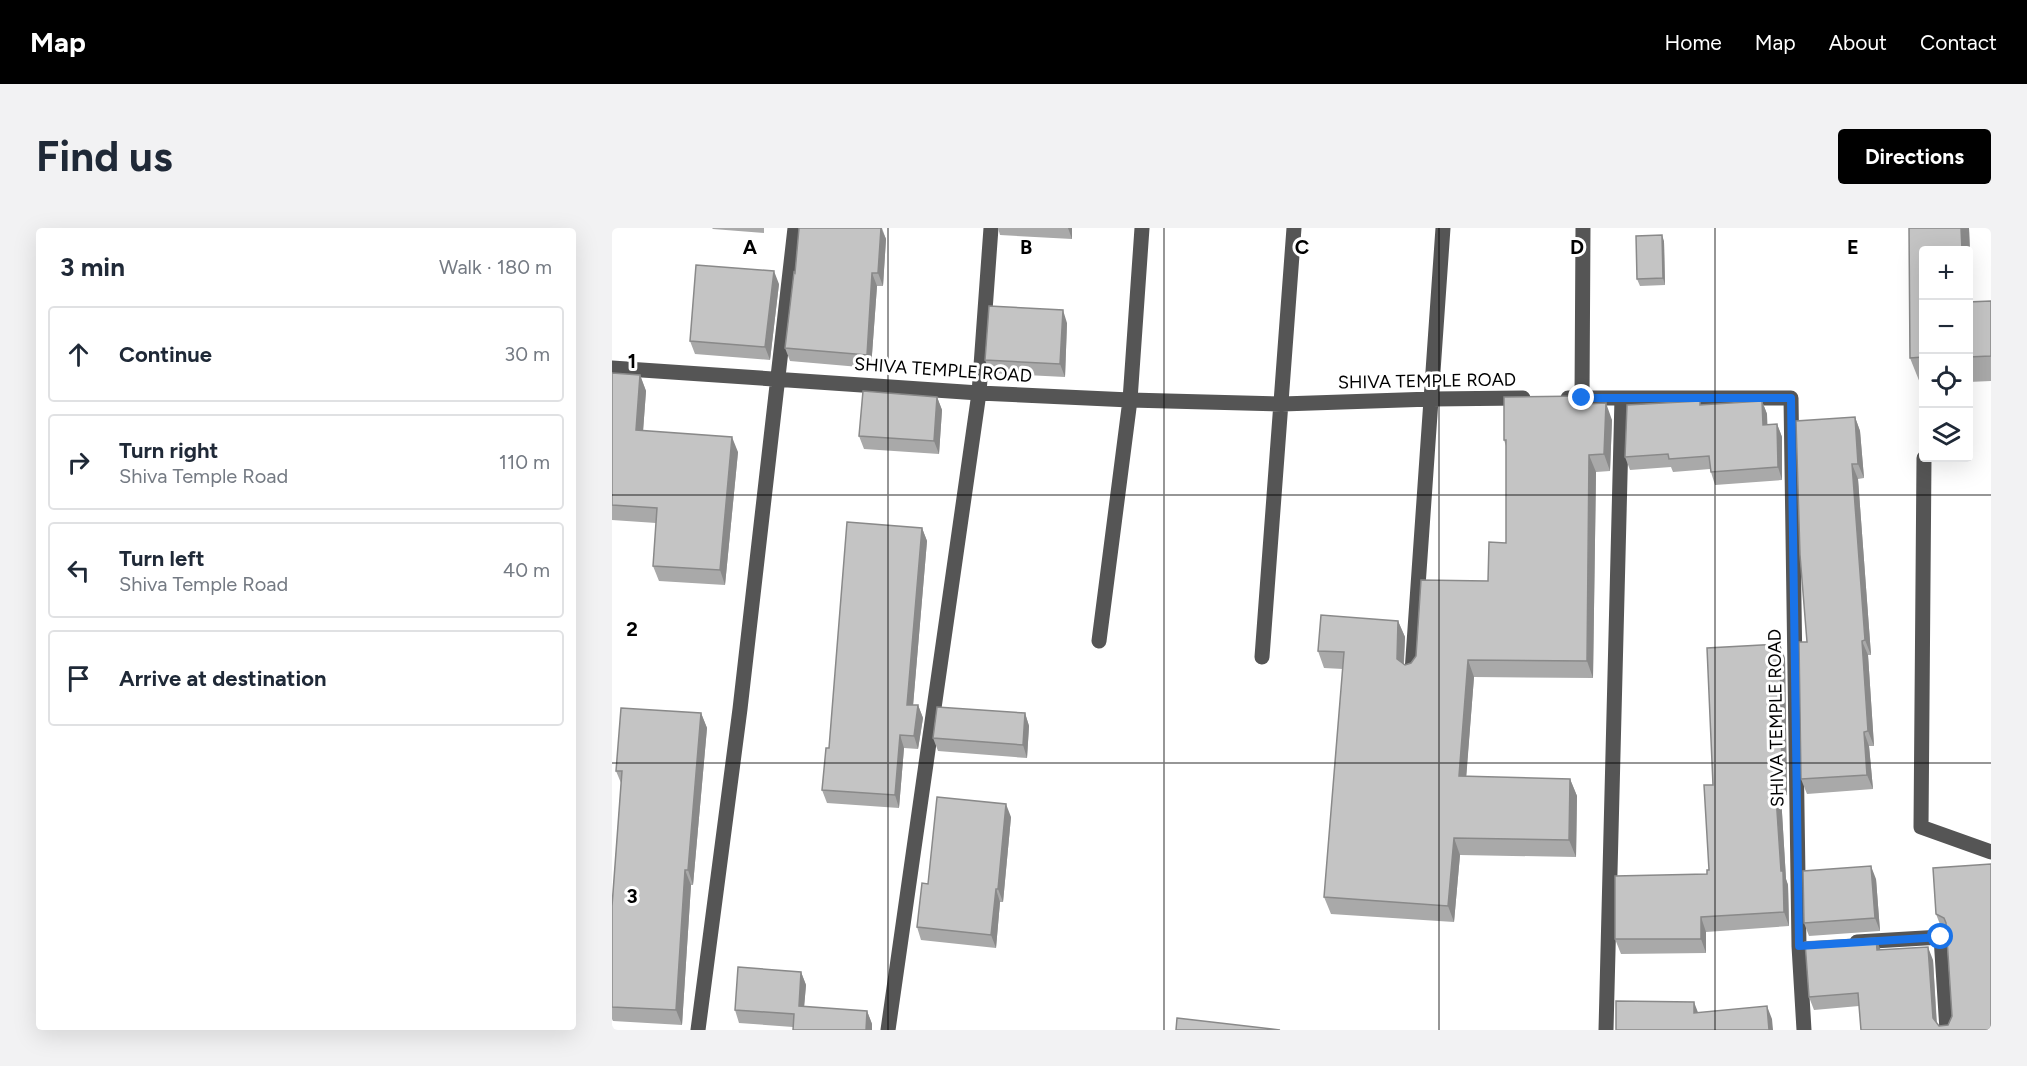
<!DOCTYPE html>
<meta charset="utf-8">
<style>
:root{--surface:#fff;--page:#f2f2f3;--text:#1f2937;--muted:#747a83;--line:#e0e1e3;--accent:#000}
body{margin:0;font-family:Figtree,sans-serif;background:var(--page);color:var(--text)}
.controls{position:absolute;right:18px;top:18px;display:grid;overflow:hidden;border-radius:6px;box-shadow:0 6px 24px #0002}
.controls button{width:54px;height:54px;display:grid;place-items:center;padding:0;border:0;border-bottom:2px solid var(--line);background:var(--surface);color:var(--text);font:30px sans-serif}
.stop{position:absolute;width:18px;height:18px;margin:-14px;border:4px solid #1a73e8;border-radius:50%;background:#fff}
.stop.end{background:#1a73e8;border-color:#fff;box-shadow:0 2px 6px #0008}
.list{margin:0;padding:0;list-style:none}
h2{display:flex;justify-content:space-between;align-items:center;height:78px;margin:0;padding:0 24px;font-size:26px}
h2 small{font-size:20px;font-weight:400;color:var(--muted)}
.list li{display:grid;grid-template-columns:39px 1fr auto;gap:18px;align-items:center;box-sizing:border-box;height:96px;margin:0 12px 12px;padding:0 12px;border:2px solid var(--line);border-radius:6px}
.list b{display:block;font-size:22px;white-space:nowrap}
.list p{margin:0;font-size:20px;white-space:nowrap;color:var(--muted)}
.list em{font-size:20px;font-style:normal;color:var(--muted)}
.icon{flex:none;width:33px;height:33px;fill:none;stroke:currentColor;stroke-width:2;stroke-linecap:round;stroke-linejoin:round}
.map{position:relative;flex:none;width:1379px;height:802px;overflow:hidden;border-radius:6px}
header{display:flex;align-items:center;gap:36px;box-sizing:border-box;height:84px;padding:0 30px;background:var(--accent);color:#fff}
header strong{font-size:28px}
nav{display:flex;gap:33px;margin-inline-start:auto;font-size:21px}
.intro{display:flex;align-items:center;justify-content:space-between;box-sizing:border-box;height:144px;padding:0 36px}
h1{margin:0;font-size:42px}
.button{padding:15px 27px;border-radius:6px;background:var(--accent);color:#fff;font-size:21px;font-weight:700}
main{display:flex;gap:36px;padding:0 36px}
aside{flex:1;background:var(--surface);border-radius:6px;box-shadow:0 6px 24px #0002}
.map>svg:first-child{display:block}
</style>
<header>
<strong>Map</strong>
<nav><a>Home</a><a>Map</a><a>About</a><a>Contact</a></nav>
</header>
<div class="intro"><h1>Find us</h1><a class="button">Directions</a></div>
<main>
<aside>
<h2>3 min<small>Walk · 180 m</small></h2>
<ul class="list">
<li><svg class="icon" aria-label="ahead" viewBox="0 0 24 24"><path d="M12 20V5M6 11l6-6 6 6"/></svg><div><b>Continue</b></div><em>30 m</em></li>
<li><svg class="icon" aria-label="right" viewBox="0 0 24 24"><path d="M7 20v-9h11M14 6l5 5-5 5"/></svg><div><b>Turn right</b><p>Shiva Temple Road</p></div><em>110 m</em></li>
<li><svg class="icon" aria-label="left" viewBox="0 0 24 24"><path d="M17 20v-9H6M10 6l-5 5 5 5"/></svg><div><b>Turn left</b><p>Shiva Temple Road</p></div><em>40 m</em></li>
<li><svg class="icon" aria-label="arrive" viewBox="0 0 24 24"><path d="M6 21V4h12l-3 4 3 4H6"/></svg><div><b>Arrive at destination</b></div></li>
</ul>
</aside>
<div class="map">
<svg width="1379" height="802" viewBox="0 0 1379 802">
<rect width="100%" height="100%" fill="#fff"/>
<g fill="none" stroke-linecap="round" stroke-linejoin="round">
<path stroke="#555" stroke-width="15" d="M0,140L367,165L518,172L670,176L820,171L911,170
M956,170H1179L1187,718L1192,802
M970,170L971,0
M1312,230L1309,599L1379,624
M487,413L518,172L530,0
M650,429L682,0
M800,444L831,0
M1245,714L1329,709L1335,802
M86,802L128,481L183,0
M276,802L367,165L379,0
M994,802L1010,170"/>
</g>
<path fill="#a9a9a9" d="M100,0H152V5L101,1Z
M187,0H270L274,11L271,58H265L259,140L178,133L173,120L183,45Z
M386,0H460V11L388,7Z
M1297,0H1357L1360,74L1379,73V153L1356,154V22H1311V155H1308L1298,130Z
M1052,13L1053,57L1028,58L1025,51Z
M167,56L158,132L83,126L78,113Z
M455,95L453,149L378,145L373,132Z
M0,145L28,147L34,163L31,203L126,224L113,357L47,353L41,338L44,295L0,292Z
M325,169L330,182L327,226L252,221L247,208Z
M1150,173L1155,186V197L1165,196L1170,209V252L1103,257L1098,241L1061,244L1059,239L1018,242L1013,229L1090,177Z
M976,176L1000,192L998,243L984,244L981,450L862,449L854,549L958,551L965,568L964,629L848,627L842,694L719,686L712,669L731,441L712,440L706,423L786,393L793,409L792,436L793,437L799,435L876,353L894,315V218L892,212Z
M1243,189L1248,203L1252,250L1246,251L1259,427H1256L1262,518H1257L1261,561L1195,566L1189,551Z
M310,300L315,313L301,477H306L311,490L306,521L292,520L287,580L215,575L210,562L217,520Z
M1173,430L1175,567L1169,568L1174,651L1176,657L1177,698L1094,704V725L1009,726L1003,711L1095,646L1097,642L1101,557Z
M89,485L95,500L81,657H79L70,797L1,793L0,791V678L9,555L4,543Z
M413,485L417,498L415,530L326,523L321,510Z
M399,589L391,674H388L384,720L309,712L305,699L316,656Z
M1321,640L1379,802H1249L1247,778L1202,782L1197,769L1269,722L1321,732L1325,796L1327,798L1336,797L1340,788L1334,702L1329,699L1324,686Z
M1264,651L1268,703L1197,708L1192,695Z
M189,744L194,757L192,779L255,783L260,796V802H181V799L127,795L123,782Z"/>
<path fill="#898989" d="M269,0L274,11L271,58L266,45Z
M456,0H460V11Z
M1349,0H1357L1361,99L1356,87V22H1350Z
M1050,7L1052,13L1053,57L1051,50Z
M162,43L167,56L158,132L153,119Z
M260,45L265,58L259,140L255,127Z
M451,82L455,95L453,149L448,136Z
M28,147L34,163L30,217L24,202Z
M325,169L330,182L327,226L322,213Z
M1150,173L1155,186L1156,210L1151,197Z
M994,175L1000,192L998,243L992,226Z
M1243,189L1248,203L1252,250L1246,236Z
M1165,196L1170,209V252L1166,239Z
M120,209L126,224L113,357L108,342Z
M977,227L984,244L981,450L975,433Z
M1240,236L1246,251L1259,427L1253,412Z
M310,300L315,313L300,490L295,477Z
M786,393L793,409L791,448L785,431Z
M1250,413L1256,427L1262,518L1256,503Z
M1168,416L1173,430L1175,567L1170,553Z
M856,432L862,449L853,565L847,548Z
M306,477L311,490L306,521L302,508Z
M89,485L95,500L81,657L76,642Z
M413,485L417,498L415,530L411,517Z
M1252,504L1257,518L1261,561L1255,547Z
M288,507L292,520L287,580L283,567Z
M958,551L965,568L964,629L957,612Z
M1163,553L1169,568L1174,651L1176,657L1177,698L1172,684Z
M394,576L399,589L391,674L386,661Z
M842,610L848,627L842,694L836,678Z
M1259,638L1264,651L1268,703L1263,690Z
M73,642L79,657L70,797L64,782Z
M384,661L388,674L384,720L379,707Z
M1089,689L1094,704V725L1089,711Z
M1264,710L1269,723L1265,722Z
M1316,719L1321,732L1325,802L1321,790Z
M189,744L194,757L191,791L187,778Z
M1082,774L1087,787L1082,785Z
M1155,778L1160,791L1161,802H1157Z
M255,783L260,796V802H254Z"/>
<path fill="#c4c4c4" stroke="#898989" stroke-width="1.5" d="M187,0H269L266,45H260L255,127L173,120L182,44L183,45Z
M1297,0H1349L1350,22H1311V129L1298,130Z
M1050,7L1051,50L1025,51L1024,8Z
M84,37L162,43L153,119L78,113Z
M1379,73V128L1356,129V74Z
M377,78L451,82L448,136L373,132Z
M0,145L28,147L24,202L120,209L108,342L41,338L45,280L0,277Z
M251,163L325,169L322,213L247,208Z
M973,168L974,176L994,175L992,226L977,227L975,433L856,432L847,548L958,551L957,612L842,610L836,678L712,669L732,424L706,423L709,387L786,393L785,431L793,437L799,435L804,428L809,352L876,353L877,314L894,315V212H892V169Z
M1088,173V177L1150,173L1151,197L1165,196L1166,239L1099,244L1097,228L1057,231L1056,226L1013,229L1015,177Z
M1243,189L1246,236H1240L1253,412L1250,413L1256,503L1252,504L1255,547L1189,551L1187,414H1195L1188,327L1184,193Z
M235,294L310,300L295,477H306L302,508L288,507L283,567L210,562L214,520H217Z
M1168,416L1170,553H1163L1169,643H1171L1172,684L1089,689V711H1003V648L1095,646V642H1097L1092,557H1101L1095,420Z
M325,479L413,485L411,517L321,510Z
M9,480L89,485L76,642H73L64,782L0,779V678L10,543H4Z
M325,569L394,576L386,661H384L379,707L305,699L310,655L316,656Z
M1379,636V802H1249L1246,765L1197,769L1193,714L1264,710L1265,722L1316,719L1321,790L1327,798L1336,797L1340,788L1334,695L1332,690L1324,686L1321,640Z
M1259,638L1263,690L1192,695L1191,643Z
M126,739L189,744L187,778L255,783L254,802H181L182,786L123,782Z
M1004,773L1082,774V785L1155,778L1157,802H1004Z
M565,790L668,802H564Z"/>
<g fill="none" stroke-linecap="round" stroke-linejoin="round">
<path stroke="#1a73e8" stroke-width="8" d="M970,170H1179L1187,718L1329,709"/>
</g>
<path fill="none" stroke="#000" stroke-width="1.5" stroke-opacity="0.55" d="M276,0V802M552,0V802M827,0V802M1103,0V802M0,267H1379M0,535H1379"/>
<g text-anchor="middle" stroke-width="6" stroke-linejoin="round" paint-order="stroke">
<g font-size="18" fill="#000" stroke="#fff">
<text transform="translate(331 142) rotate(4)" y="6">SHIVA TEMPLE ROAD</text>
<text transform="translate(815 153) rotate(-1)" y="6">SHIVA TEMPLE ROAD</text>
<text transform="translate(1164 490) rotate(-91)" y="6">SHIVA TEMPLE ROAD</text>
</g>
</g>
<g font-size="20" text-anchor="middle" font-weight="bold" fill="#000" stroke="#fff" stroke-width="6" stroke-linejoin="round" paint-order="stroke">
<text x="138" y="26">A</text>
<text x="414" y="26">B</text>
<text x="690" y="26">C</text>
<text x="965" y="26">D</text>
<text x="1241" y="26">E</text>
<text x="20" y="140">1</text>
<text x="20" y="408">2</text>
<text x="20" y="675">3</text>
</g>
</svg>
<div class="controls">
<button>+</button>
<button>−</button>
<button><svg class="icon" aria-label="locate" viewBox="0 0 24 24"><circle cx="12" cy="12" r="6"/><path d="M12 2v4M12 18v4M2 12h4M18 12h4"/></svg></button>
<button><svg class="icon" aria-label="layers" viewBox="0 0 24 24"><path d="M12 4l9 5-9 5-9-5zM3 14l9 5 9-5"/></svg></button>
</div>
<div class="stop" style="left:1329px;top:709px"></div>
<div class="stop end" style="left:970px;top:170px"></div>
</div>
</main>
